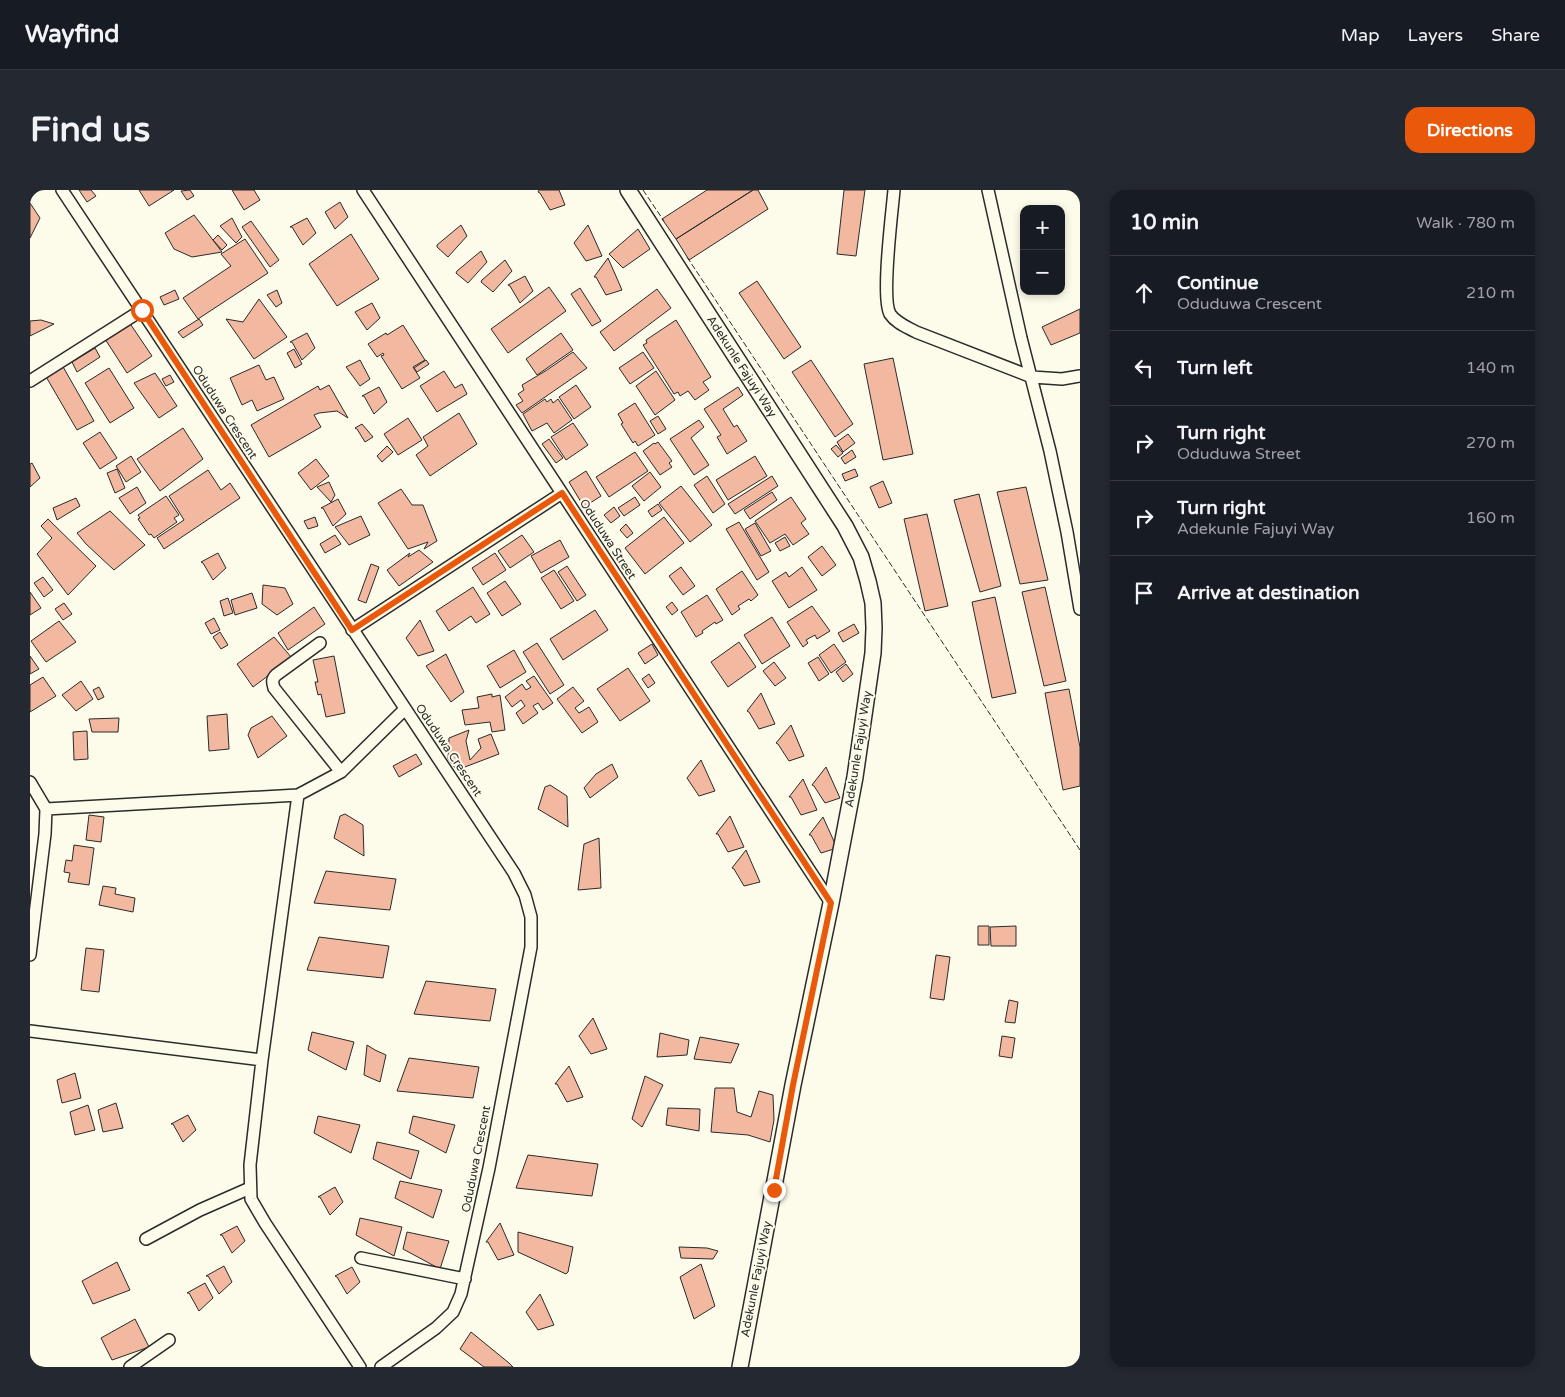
<!DOCTYPE html>
<meta charset="utf-8">
<style>
:root{--surface:#171b24;--page:#242831;--text:#f1f3f6;--muted:#9ea1a6;--line:#363941;--accent:#ea580c}
body{margin:0;font-family:"Varela Round",sans-serif;background:var(--page);color:var(--text)}
.controls{position:absolute;right:15px;top:15px;display:grid;overflow:hidden;border-radius:10px;box-shadow:0 2px 8px #0003}
.controls button{width:45px;height:45px;display:grid;place-items:center;padding:0;border:0;border-bottom:1px solid var(--line);background:var(--surface);color:var(--text);font:25px sans-serif}
.stop{position:absolute;width:15px;height:15px;margin:-11px;border:4px solid #ea580c;border-radius:50%;background:#fff}
.stop.end{background:#ea580c;border-color:#fff;box-shadow:0 1px 5px #0008}
.list{margin:0;padding:0;list-style:none}
h2{display:flex;justify-content:space-between;align-items:center;height:65px;margin:0;padding:0 20px;font-size:21px}
h2 small{font-size:16px;font-weight:400;color:var(--muted)}
.list li{display:grid;grid-template-columns:32px 1fr auto;gap:15px;align-items:center;box-sizing:border-box;height:75px;padding:0 20px;border-top:1px solid var(--line)}
.list b{display:block;font-size:19px;white-space:nowrap}
.list p{margin:0;font-size:16px;white-space:nowrap;color:var(--muted)}
.list em{font-size:16px;font-style:normal;color:var(--muted)}
.icon{flex:none;width:28px;height:28px;fill:none;stroke:currentColor;stroke-width:2;stroke-linecap:round;stroke-linejoin:round}
.map{position:relative;flex:none;width:1050px;height:1177px;overflow:hidden;border-radius:15px}
header{display:flex;align-items:center;gap:30px;box-sizing:border-box;height:70px;padding:0 25px;background:var(--surface);border-bottom:1px solid var(--line)}
header strong{font-size:24px}
nav{display:flex;gap:28px;margin-inline-start:auto;font-size:18px}
.intro{display:flex;align-items:center;justify-content:space-between;box-sizing:border-box;height:120px;padding:0 30px}
h1{margin:0;font-size:35px}
.button{padding:12px 22px;border-radius:15px;background:var(--accent);color:#fff;font-size:18px;font-weight:700}
main{display:flex;gap:30px;padding:0 30px}
aside{flex:1;background:var(--surface);border-radius:15px;box-shadow:0 2px 8px #0003}
.map>svg:first-child{display:block}
</style>
<header>
<strong>Wayfind</strong>
<nav><a>Map</a><a>Layers</a><a>Share</a></nav>
</header>
<div class="intro"><h1>Find us</h1><a class="button">Directions</a></div>
<main>
<div class="map">
<svg width="1050" height="1177" viewBox="0 0 1050 1177">
<rect width="100%" height="100%" fill="#fdfbea"/>
<path fill="#f2b8a0" stroke="#2b2b2b" d="M49,0H61L66,6L57,12Z
M109,0H144L119,16Z
M160,0L164,6L157,10L151,1Z
M202,0H224L230,10L214,20Z
M509,0H529L535,15L520,20L510,3L508,2Z
M677,0H723L646,49L632,29Z
M723,0H728L738,19L659,70L646,49Z
M814,0H835L826,66L807,64Z
M310,12L318,27L305,39L295,22Z
M0,13L10,28L0,48Z
M164,25L192,62L162,67L144,59L135,43Z
M202,28L212,47L206,53L190,36Z
M277,28L286,43L273,55L262,37H260Z
M221,31L249,70L240,77L212,37Z
M431,35L437,46L418,67L407,57V55Z
M558,35L572,66L556,71L544,53Z
M608,39L620,59L593,78L579,64Z
M321,44L349,89L307,116L279,74Z
M188,45L197,55L192,60L183,50Z
M215,49L238,83L168,129L153,108L201,76L191,64Z
M451,61L457,72L438,93L426,83L427,81Z
M578,68L592,100L576,105L566,87H564Z
M475,70L482,81L463,102L451,92L452,90Z
M495,86L503,101L490,113L480,96L478,95Z
M727,91L771,157L754,169L709,103Z
M519,97L536,121L478,163L461,139Z
M550,98L571,131L562,136L541,104Z
M627,99L641,118L584,161L570,142Z
M145,100L149,109L134,115L130,107Z
M247,100L252,113L246,117L237,105Z
M229,109L257,147L224,169L196,129L213,132Z
M342,113L350,128L337,140L325,122Z
M1050,119V143L1021,155L1012,137Z
M169,129L173,135L153,148L148,142Z
M11,130L24,134L0,146V131Z
M646,130L681,187L673,192L679,200L665,210L658,201L650,206L648,202L644,204L613,155L617,153L616,150Z
M99,132L122,166L97,183L75,149Z
M373,135L395,170L383,177L390,188L372,199L351,166L354,165L353,163L347,167L338,154L356,143L357,145Z
M277,143L285,158L272,170L262,152H260Z
M531,143L543,160L507,185L496,169Z
M65,158L70,167L47,182L42,172Z
M264,159L272,174L265,178L257,163Z
M543,162L557,178L492,223L486,215L493,211L488,204L494,200L492,195L517,180Z
M613,162L624,178L600,194L589,178Z
M863,168L883,264L853,270L834,174Z
M330,170L340,189L330,196L316,177Z
M396,170L399,174L387,182L384,178Z
M781,170L823,234L805,247L762,182Z
M32,175L64,231L47,240L15,185Z
M229,175L236,190L244,187L254,209L227,221L222,210L212,215L200,188Z
M79,178L104,218L80,233L55,193Z
M414,181L425,198L432,194L437,204L407,222L390,196Z
M626,181L645,210L625,225L606,196Z
M125,183L147,216L129,228L104,193Z
M140,185L144,192L136,196L132,189Z
M299,195L318,228L307,221L289,223L284,225L291,237L239,267L221,235L288,196L290,200Z
M546,195L561,217L544,229L529,207Z
M349,197L357,212L344,224L334,206H332Z
M708,197L713,205L693,219L704,237L707,235L717,251L697,264L687,247L691,245L674,219Z
M515,209L517,212L521,209L523,213L528,209L542,230L524,243L517,233L502,241L493,224Z
M605,213L625,245L608,256L605,251L603,253L591,234L593,233L588,224Z
M429,223L447,254L400,286L386,265L398,256L393,247Z
M628,226L636,239L628,244L620,231Z
M378,228L392,250L368,265L354,244Z
M669,230L674,237L661,248L679,275L664,285L640,249Z
M543,233L558,255L536,270L521,247Z
M332,234L343,247L335,252L327,239L325,238Z
M153,238L173,269L130,301L107,269Z
M70,242L87,268L70,279L53,253Z
M818,244L825,253L813,262L807,252Z
M519,249L533,268L526,273L512,254Z
M628,252L642,271L639,273L642,277L630,285L613,261L624,253L625,254Z
M806,255L813,263L808,267L801,259Z
M357,256L363,262L352,272L347,266Z
M822,260L826,267L815,274L811,268Z
M605,262L618,281L579,307L566,287Z
M101,266L111,282L96,292L86,276Z
M725,266L737,286L698,310L686,290Z
M286,269L299,286L281,300L268,283Z
M2,273L10,288L0,297V274Z
M87,279L95,298L85,303L77,283Z
M825,279L828,286L815,291L812,284Z
M178,280L191,300L200,293L210,308L134,359L127,348L154,330L139,306Z
M556,281L571,306L554,317L539,292Z
M620,282L631,297L614,311L602,296Z
M677,286L695,314L683,323L664,295Z
M742,286L748,296L705,324L698,314Z
M853,291L862,313L849,318L840,297Z
M299,292L305,305L301,312L287,297Z
M651,296L682,335L660,352L629,313Z
M107,297L116,313L100,324L89,308Z
M996,297L1018,390L990,394L967,302Z
M371,299L382,315H393L407,351L394,359L398,352L378,359L348,313Z
M742,302L747,310L720,329L714,320Z
M949,304L971,396L950,402L924,310Z
M136,306L149,325L144,328L147,332L124,348L121,344L119,345L108,329L110,328L108,325Z
M605,307L610,315L594,326L588,318Z
M761,307L776,329L771,333L779,344L763,355L755,344L740,353L725,331Z
M46,308L50,316L27,330L23,318Z
M308,309L316,324L303,336L293,318H291Z
M628,314L632,320L622,327L618,321Z
M584,317L590,326L581,333L574,325Z
M80,321L115,355L84,380L56,354L47,343Z
M897,324L918,416L895,421L874,329Z
M331,326L340,345L319,355L305,337Z
M285,327L288,336L278,339L274,331Z
M634,327L654,353L615,384L595,358Z
M18,329L66,376L38,405L7,364L22,348L11,336Z
M709,332L739,382L727,390L696,339Z
M725,333L741,361L731,366L715,339Z
M596,334L603,343L597,348L590,340Z
M305,345L311,354L295,363L290,354Z
M492,345L504,362L480,378L468,361Z
M755,347L760,356L750,361L745,353Z
M530,350L539,367L511,383L501,366Z
M792,356L806,375L792,386L778,367Z
M389,360L403,372L369,396L357,380L380,363L378,367Z
M188,363L196,378L183,390L173,373L171,372Z
M465,363L476,380L453,395L442,378Z
M341,374L349,377L336,413L328,410Z
M537,376L556,405L547,411L528,382Z
M651,377L665,396L653,405L639,386Z
M772,377L787,400L759,418L742,391L756,382L759,387Z
M524,380L544,411L531,419L511,388Z
M712,381L728,405L721,411L719,409L708,416L710,419L702,425L686,399Z
M13,387L23,400L14,407L4,393Z
M475,391L491,414L472,426L457,403Z
M233,395L255,398L263,414L247,425L232,414Z
M443,397L460,424L446,433L441,426L419,441L406,421Z
M1015,397L1036,491L1014,496L992,402Z
M0,402L11,418L0,425Z
M222,403L227,418L205,425L201,410Z
M677,405L693,430L686,434L685,432L672,441L673,443L666,447L651,422Z
M965,407L986,503L962,508L942,412Z
M198,408L203,423L194,426L190,411Z
M642,412L648,420L642,425L636,417Z
M34,413L42,424L33,430L25,419Z
M782,416L800,441L787,449L785,445L776,450L778,453L773,457L757,432Z
M284,417L295,434L258,460L248,443Z
M565,420L578,440L533,470L520,449Z
M742,427L760,456L732,474L714,445Z
M184,428L190,440L181,444L175,433Z
M390,430L404,461L388,466L376,448Z
M29,431L46,452L16,472L1,451Z
M824,434L829,443L813,452L808,443Z
M190,442L198,455L191,459L183,447Z
M244,447L262,468L223,497L207,474Z
M709,452L726,477L698,497L681,472Z
M507,453L534,495L520,504L493,462Z
M622,454L628,465L615,474L608,463Z
M804,454L816,472L801,483L789,465Z
M484,460L496,482L470,498L457,476Z
M416,464L434,502L421,512L396,476Z
M0,466L9,479L0,484Z
M304,466L315,523L296,527L291,504L288,505L285,492H288L283,470Z
M788,467L799,484L789,491L778,473Z
M744,472L756,488L745,496L733,481Z
M816,474L823,484L813,492L806,482Z
M598,478L620,511L590,531L567,499Z
M619,484L625,493L618,498L612,489Z
M504,486L523,513L513,520L508,513L503,516L508,523L493,534L486,523L495,516L491,510L482,517L475,507L492,494L496,500L501,497L496,491Z
M13,487L26,506L0,522V495Z
M51,491L63,509L46,521L32,505Z
M69,497L74,507L68,510L63,500Z
M543,497L554,511L545,518L549,523L559,517L568,532L552,543L527,509Z
M1039,499L1050,557V596L1033,600L1015,503Z
M731,503L745,534L729,539L719,522L717,521Z
M462,504V507L470,505L475,540L462,542L460,532L435,535L432,520L449,518L447,507Z
M197,524L199,559L179,561L177,526Z
M242,526L257,546L228,568L218,545L221,538Z
M89,528L88,542H62L59,529Z
M761,535L774,566L759,571L748,554L746,553Z
M439,540L436,551L440,570L451,558L448,549L461,544L469,564L427,580L418,569L419,548Z
M57,541L58,569L44,570L43,542Z
M386,564L392,574L369,587L363,576Z
M671,570L685,601L669,606L657,588Z
M582,574L588,587L560,608L554,598L566,584Z
M796,577L810,608L795,613L784,596L782,595Z
M773,589L787,620L771,625L761,607H759Z
M520,595L537,606L538,637L508,619L515,597Z
M315,624L333,635L334,666L304,648L310,626Z
M59,625L74,627L71,652L56,650Z
M700,626L714,657L698,662L688,644H686Z
M793,627L807,658L791,663L781,645H779Z
M569,648L571,698L548,700L554,654Z
M44,655L64,658L59,695L38,692L40,683L34,682L36,670L42,671Z
M716,660L730,692L714,696L704,679L702,678Z
M296,681L366,689L360,720L284,713Z
M73,696L86,698L85,704L105,708L103,722L69,715Z
M948,736H959V755H948Z
M986,736V756H961L960,737Z
M289,747L359,756L353,788L277,780Z
M56,758L74,760L69,802L51,800Z
M906,765L920,767L914,810L900,808Z
M396,791L466,799L460,831L384,824Z
M979,810L988,812L985,833L975,832Z
M563,828L577,859L561,864L549,846Z
M282,842L324,852L316,880L278,860Z
M630,843L659,850L657,865L627,867Z
M972,846L985,848L982,868L969,866Z
M670,847L709,854L701,873L664,869Z
M337,855L345,860L356,865L350,892L334,885Z
M379,868L449,877L443,908L367,901Z
M539,876L553,907L537,912L527,894H525Z
M45,883L51,908L32,913L27,890Z
M615,886L633,895L612,937L602,929Z
M685,898H704L707,922L721,927L729,901L743,905L744,930L740,952L718,945L681,942Z
M86,913L93,938L73,942L68,920Z
M58,915L65,940L45,945L40,922Z
M638,918L670,919L669,941L636,935Z
M158,925L166,940L153,952L143,934H141Z
M288,926L330,935L321,963L284,943Z
M383,926L425,935L416,963L379,943Z
M347,952L389,961L381,989L343,969Z
M498,965L568,974L562,1006L486,998Z
M370,991L412,1000L403,1028L365,1008Z
M305,997L313,1012L300,1025L290,1007H288Z
M330,1028L372,1037L364,1066L326,1045Z
M470,1033L484,1065L468,1070L458,1052H456Z
M207,1036L215,1051L202,1063L192,1045H190Z
M377,1042L419,1051L410,1079L373,1059Z
M488,1042L543,1057L538,1082L536,1084L488,1062Z
M649,1057L677,1058L688,1061L683,1069L651,1068Z
M87,1072L100,1100L63,1114L52,1091Z
M671,1074L685,1116L664,1129L650,1087Z
M194,1076L202,1092L189,1104L178,1086H176Z
M322,1077L330,1092L317,1104L307,1087L305,1086Z
M175,1093L183,1108L169,1121L159,1103H157Z
M510,1104L524,1135L508,1140L496,1122Z
M105,1129L119,1157L82,1170L71,1148Z
M441,1142L479,1173L483,1177H454L430,1159Z"/>
<g fill="none" stroke-linecap="round" stroke-linejoin="round">
<g stroke="#2b2b2b" stroke-width="14">
<path id="street" d="M32,0L484,683L495,705L501,727V757L459,978L431,1104L423,1122L406,1138L351,1177
M333,0L801,713
M864,0C862,23 851,108 860,124C866,133 877,137 886,142L1002,187L1032,189L1050,186
M958,0L991,148L1020,261L1037,342L1050,419
M0,191L112,120
M322,440L532,303
M290,453L246,485C242,489 242,492 244,498L311,582
M0,592L16,619L15,644L0,765
M268,605L232,870L220,975L221,1009L235,1033L330,1177
M16,619L268,605L311,582L375,519
M0,841L232,870
M116,1049L170,1020L220,998
M331,1068L435,1089
M100,1177L139,1150"/>
</g>
<g stroke="#2b2b2b" stroke-width="18">
<g id="secondary">
<path id="s1" d="M598,0L815,336L831,367L838,391L843,413L844,438L843,463L825,587L801,713L763,895L710,1177"/>
</g>
</g>
<use href="#street" stroke="#fdfbea" stroke-width="11"/>
<use href="#secondary" stroke="#fdfbea" stroke-width="15"/>
<path stroke="#2b2b2b" stroke-width="1" stroke-dasharray="6 2.5" stroke-linecap="butt" d="M613,0L634,31
M657,67L1050,660"/>
</g>
<g fill="none" stroke-linecap="round" stroke-linejoin="round">
<path stroke="#ea580c" stroke-width="6" d="M112,120L322,440L532,303L801,713L763,895L744,1000"/>
</g>
<g text-anchor="middle" stroke-width="4" stroke-linejoin="round" paint-order="stroke">
<g font-size="12" fill="#2b2b2b" stroke="#fdfbea">
<text dy="4" stroke="none"><textPath href="#s1" startOffset="210">Adekunle Fajuyi Way</textPath></text>
<text transform="translate(195 222) rotate(57)" y="4">Oduduwa Crescent</text>
<text transform="translate(578 349) rotate(57)" y="4">Oduduwa Street</text>
<text transform="translate(828 559) rotate(-81)" y="4">Adekunle Fajuyi Way</text>
<text transform="translate(419 560) rotate(56)" y="4">Oduduwa Crescent</text>
<text transform="translate(446 969) rotate(-79)" y="4">Oduduwa Crescent</text>
<text transform="translate(726 1089) rotate(-79)" y="4">Adekunle Fajuyi Way</text>
</g>
</g>
</svg>
<div class="controls">
<button>+</button>
<button>−</button>
</div>
<div class="stop" style="left:112px;top:120px"></div>
<div class="stop end" style="left:744px;top:1000px"></div>
</div>
<aside>
<h2>10 min<small>Walk · 780 m</small></h2>
<ul class="list">
<li><svg class="icon" aria-label="ahead" viewBox="0 0 24 24"><path d="M12 20V5M6 11l6-6 6 6"/></svg><div><b>Continue</b><p>Oduduwa Crescent</p></div><em>210 m</em></li>
<li><svg class="icon" aria-label="left" viewBox="0 0 24 24"><path d="M17 20v-9H6M10 6l-5 5 5 5"/></svg><div><b>Turn left</b></div><em>140 m</em></li>
<li><svg class="icon" aria-label="right" viewBox="0 0 24 24"><path d="M7 20v-9h11M14 6l5 5-5 5"/></svg><div><b>Turn right</b><p>Oduduwa Street</p></div><em>270 m</em></li>
<li><svg class="icon" aria-label="right" viewBox="0 0 24 24"><path d="M7 20v-9h11M14 6l5 5-5 5"/></svg><div><b>Turn right</b><p>Adekunle Fajuyi Way</p></div><em>160 m</em></li>
<li><svg class="icon" aria-label="arrive" viewBox="0 0 24 24"><path d="M6 21V4h12l-3 4 3 4H6"/></svg><div><b>Arrive at destination</b></div></li>
</ul>
</aside>
</main>
